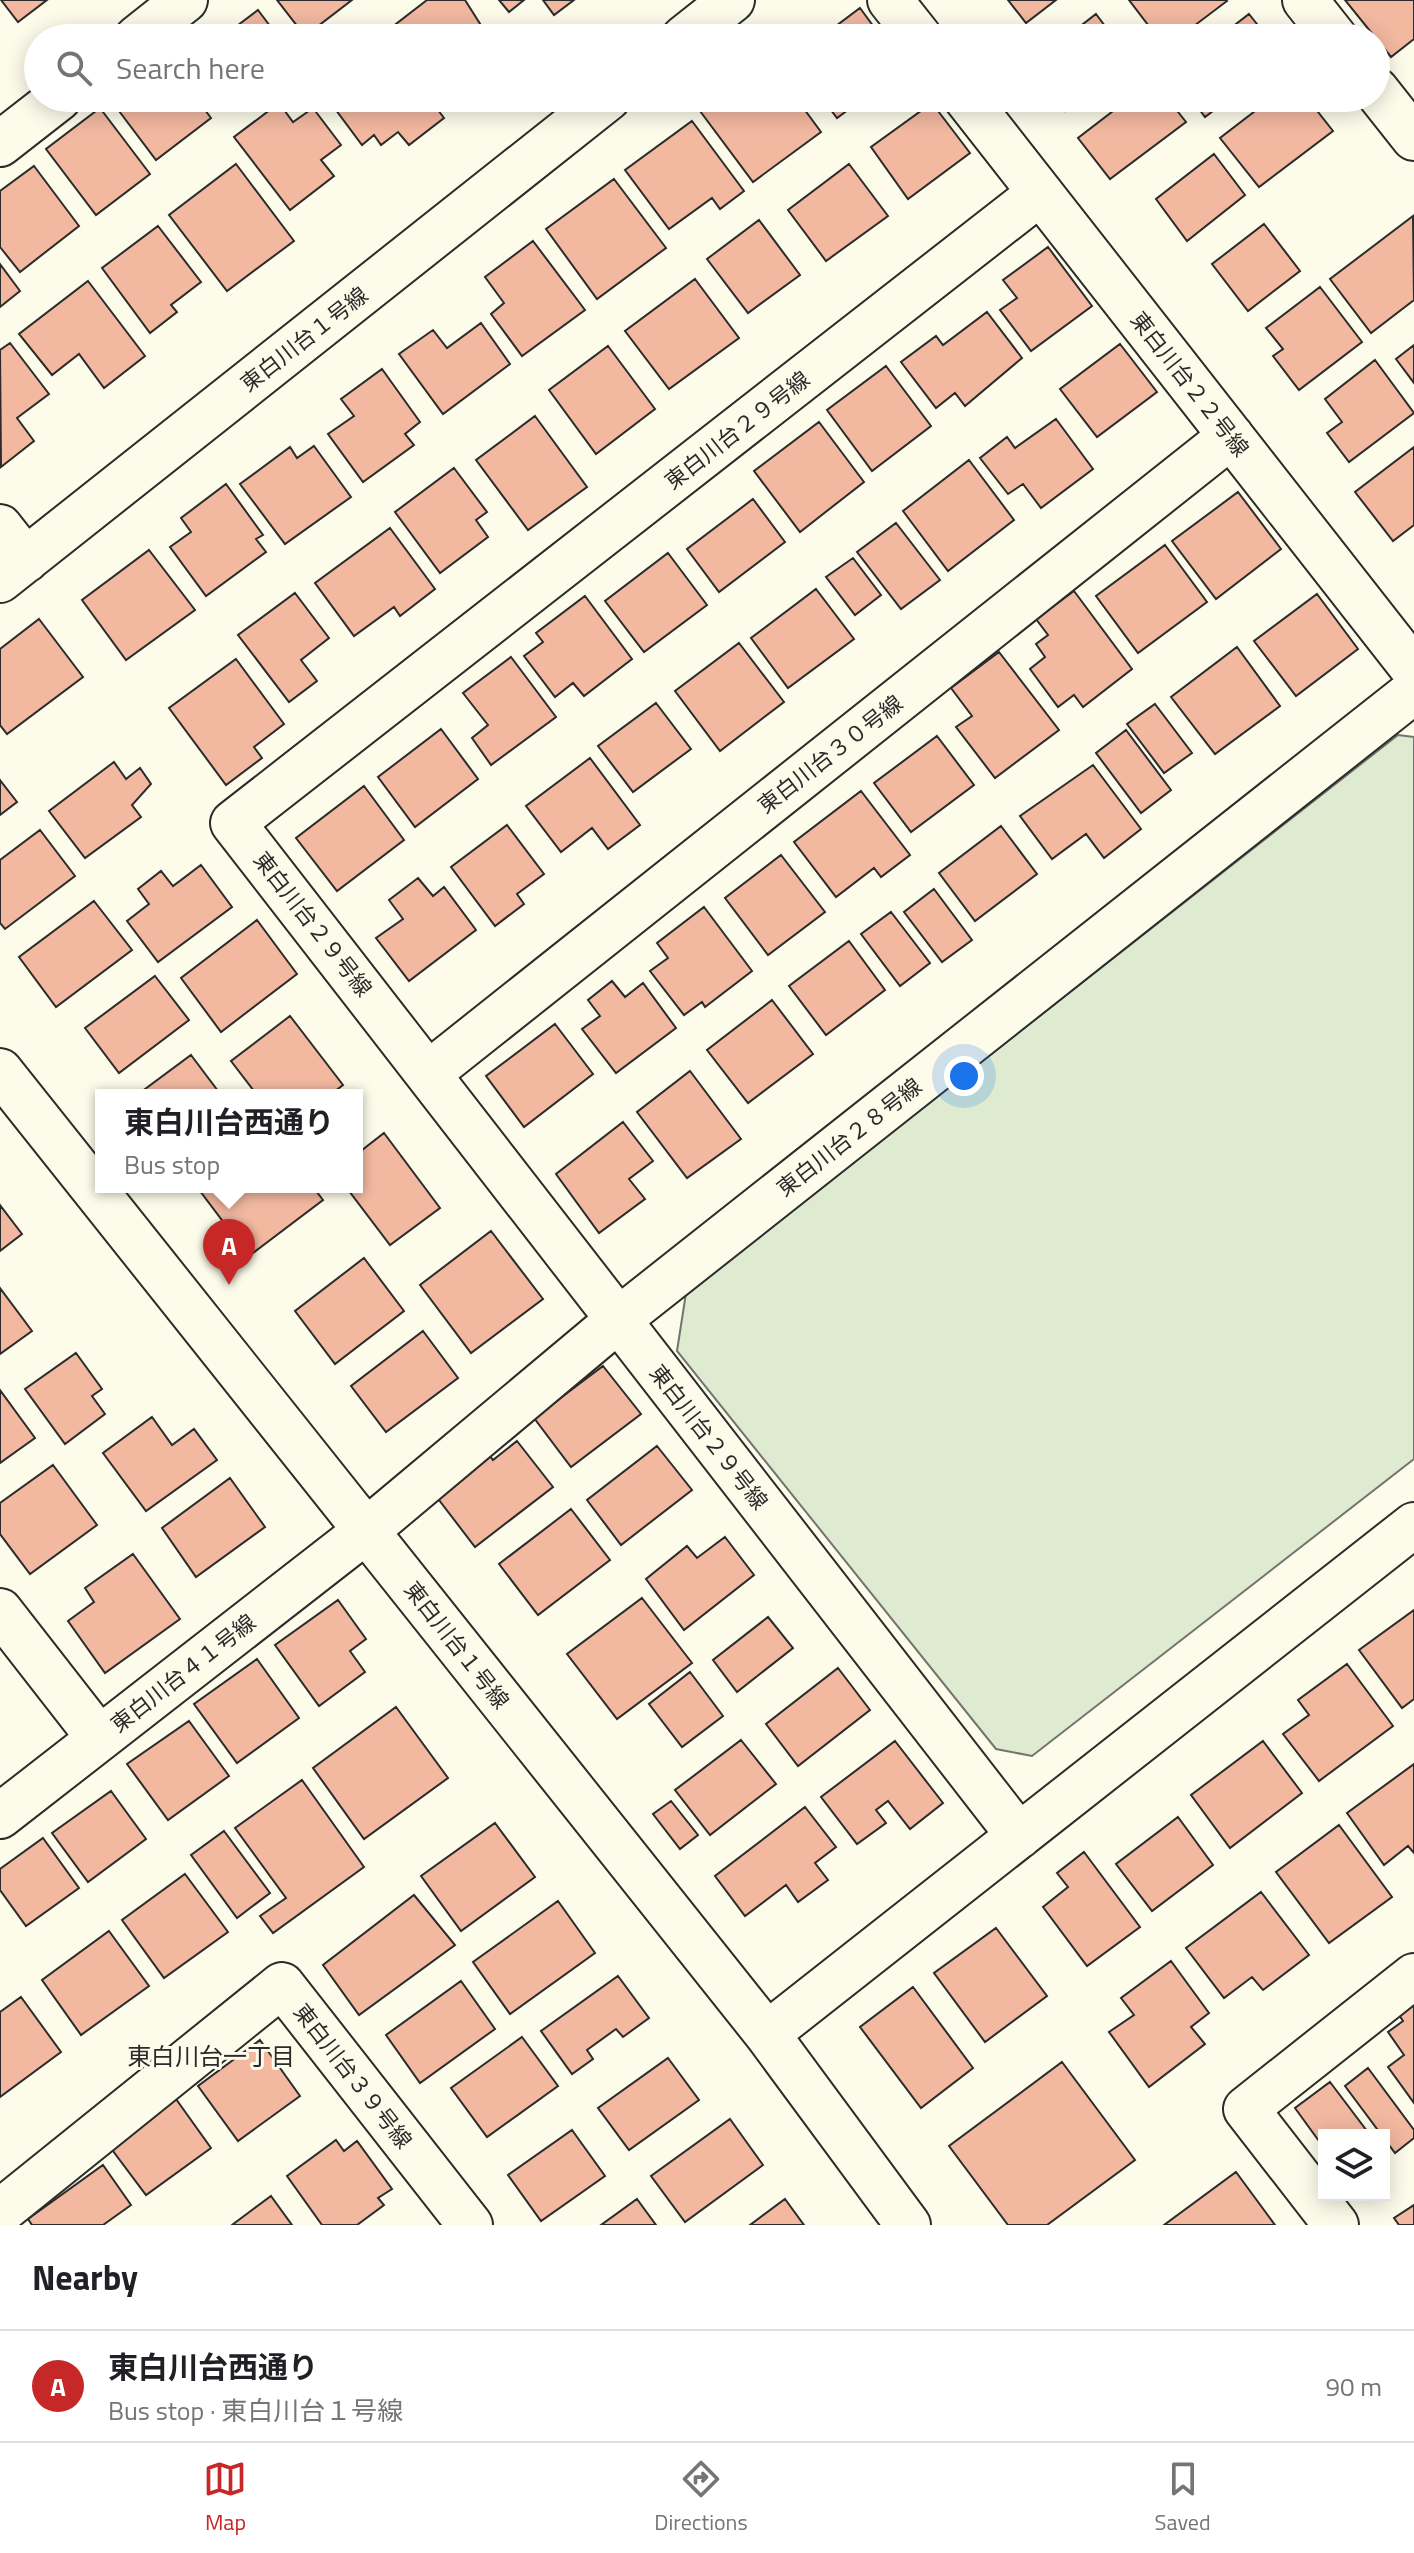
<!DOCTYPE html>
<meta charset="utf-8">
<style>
:root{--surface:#fff;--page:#f6f6f6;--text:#202124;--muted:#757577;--line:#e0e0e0;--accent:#c62828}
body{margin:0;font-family:"Titillium Web","Noto Sans JP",sans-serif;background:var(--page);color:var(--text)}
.controls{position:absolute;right:24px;bottom:24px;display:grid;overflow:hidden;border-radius:0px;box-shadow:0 4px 20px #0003}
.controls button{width:72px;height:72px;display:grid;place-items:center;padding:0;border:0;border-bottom:2px solid var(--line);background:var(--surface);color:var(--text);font:40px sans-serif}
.you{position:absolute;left:964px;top:1076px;width:28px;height:28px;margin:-20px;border:6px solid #fff;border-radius:50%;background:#1a73e8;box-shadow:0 0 0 12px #1a73e833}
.badge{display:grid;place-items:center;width:52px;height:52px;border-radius:50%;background:var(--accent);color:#fff;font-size:26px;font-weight:700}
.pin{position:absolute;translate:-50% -66px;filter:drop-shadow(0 2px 4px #0008)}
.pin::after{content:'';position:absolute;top:42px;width:28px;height:24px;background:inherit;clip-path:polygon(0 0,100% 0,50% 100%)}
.popup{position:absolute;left:95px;top:1089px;width:268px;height:104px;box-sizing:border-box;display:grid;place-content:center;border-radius:0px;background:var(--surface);filter:drop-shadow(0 2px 6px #0005);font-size:26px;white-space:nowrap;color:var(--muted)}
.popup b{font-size:30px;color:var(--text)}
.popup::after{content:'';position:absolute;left:50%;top:100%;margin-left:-16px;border:16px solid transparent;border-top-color:var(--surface)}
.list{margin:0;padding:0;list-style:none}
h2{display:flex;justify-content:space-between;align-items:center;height:104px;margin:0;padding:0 32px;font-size:34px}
h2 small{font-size:26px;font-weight:400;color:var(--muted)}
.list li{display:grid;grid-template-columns:52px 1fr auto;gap:24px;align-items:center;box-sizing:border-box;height:112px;padding:0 32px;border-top:2px solid var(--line)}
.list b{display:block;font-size:30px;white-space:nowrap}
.list p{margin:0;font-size:26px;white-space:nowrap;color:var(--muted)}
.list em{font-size:26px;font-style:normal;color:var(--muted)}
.icon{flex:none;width:44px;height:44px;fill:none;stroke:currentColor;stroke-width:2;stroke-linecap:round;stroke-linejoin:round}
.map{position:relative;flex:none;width:1414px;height:2225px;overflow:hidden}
.search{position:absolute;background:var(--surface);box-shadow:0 4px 20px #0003;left:24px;right:24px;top:24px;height:88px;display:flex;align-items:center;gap:20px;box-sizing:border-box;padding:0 28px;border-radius:44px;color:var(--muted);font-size:30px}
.sheet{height:216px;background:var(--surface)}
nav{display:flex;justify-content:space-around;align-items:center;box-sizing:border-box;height:112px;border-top:2px solid var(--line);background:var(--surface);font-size:22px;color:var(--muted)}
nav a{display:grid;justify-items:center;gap:4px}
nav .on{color:var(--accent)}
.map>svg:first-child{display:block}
</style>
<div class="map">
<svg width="1414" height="2225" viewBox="0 0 1414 2225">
<rect width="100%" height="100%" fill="#fdfbea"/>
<path fill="#deebd1" stroke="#74746e" stroke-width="2" d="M1398,735L1414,737V1459L1032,1756L996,1749L677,1351L686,1293Z"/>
<path fill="#f2b8a0" stroke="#2b2b2b" stroke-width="2" d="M1,0H47L18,22Z
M277,0H352L305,36Z
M427,0H465L489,38H407L396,24Z
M499,0H524L509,12Z
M543,0H574L554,15Z
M1008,0H1056L1026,23Z
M1129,0H1226L1227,1L1178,38H1158Z
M1345,0H1414V39L1391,57Z
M860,8L882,38H820Z
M258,10L279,38H221Z
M1096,14L1114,38H1065Z
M1249,14L1268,38H1218Z
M127,98H196L211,118L156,160L116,107Z
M327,98H429L444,118L409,145L398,132L381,145L374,135L362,145Z
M716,98H796L821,132L753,182L700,111Z
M822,98H864L837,118Z
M1055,98H1081L1065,111Z
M1130,98H1167L1186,122L1110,179L1078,138Z
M1191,98H1230L1205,117Z
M1272,98H1307L1333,131L1259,187L1220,138Z
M279,103L293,122L313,108L341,145L321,160L334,176L290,210L234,137Z
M932,103L970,153L908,199L871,147Z
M100,108L150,174L96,215L46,149Z
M692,121L744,191L720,209L712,198L669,229L625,170Z
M1214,154L1245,195L1187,241L1156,199Z
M236,164L294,241L227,291L169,215Z
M849,164L888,216L826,261L788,210Z
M34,166L79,226L20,272L0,247V191Z
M614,179L666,248L597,299L546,229Z
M1413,216L1414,300L1371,333L1330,279Z
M759,220L800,275L748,313L707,259Z
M1264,224L1300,271L1248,311L1212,264Z
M158,226L201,282L171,305L177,312L150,333L102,268Z
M533,241L585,310L522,356L491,314L504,303L485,277Z
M1048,247L1092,306L1031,351L1000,310L1017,298L1003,280Z
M0,264L20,291L0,307Z
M695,279L739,338L669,389L625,331Z
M88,281L145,356L104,388L79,354L52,375L19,334Z
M1320,287L1362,342L1299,390L1273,356L1283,349L1266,328Z
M987,312L1022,358L965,406L955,393L936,408L901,362L936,336L943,345Z
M481,323L510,364L443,414L399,354L433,330L447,348Z
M10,343L49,394L17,418L34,441L1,467L0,350Z
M1120,344L1157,392L1097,437L1060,389Z
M1414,345V383L1396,359Z
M608,346L655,409L596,454L549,390Z
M1375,360L1414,413L1349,462L1327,433L1342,422L1325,399Z
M886,366L931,426L872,471L827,410Z
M382,369L420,422L405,434L414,445L363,482L328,434L354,416L341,399Z
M535,416L587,487L528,530L476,460Z
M1056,419L1093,469L1041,508L1023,484L1008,494L980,458L1007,437L1015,448Z
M819,422L864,482L800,532L754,471Z
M314,446L351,497L285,544L240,484L290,447L297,458Z
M1414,447V525L1393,541L1355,492Z
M969,460L1014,520L948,571L903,511Z
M454,468L487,512L476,520L488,537L440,573L395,512Z
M226,484L263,535L256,539L266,552L206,596L170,547L191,532L181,518Z
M1238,492L1281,549L1216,599L1172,541Z
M753,499L785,542L719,592L687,549Z
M896,523L940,580L901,609L857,552Z
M390,528L435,589L400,616L394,607L354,636L315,583Z
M1165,545L1207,602L1138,653L1096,596Z
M149,550L195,610L126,660L82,600Z
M668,553L707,605L644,652L605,601Z
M853,558L881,595L855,615L826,577Z
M816,589L854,639L788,688L751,638Z
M1074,591L1132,669L1083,707L1074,695L1058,707L1030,669L1045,657L1036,644L1048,635L1036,619Z
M295,593L329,638L301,660L317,681L289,702L238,635Z
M1317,594L1358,649L1296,696L1254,641Z
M585,596L632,659L584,696L573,683L555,697L524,656L543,642L536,633Z
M39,619L83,677L7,734L0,725V649Z
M739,643L784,702L720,751L675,691Z
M1237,647L1280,706L1215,754L1171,697Z
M999,652L1059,730L995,778L956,727L972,716L951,688Z
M511,657L556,717L491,765L472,738L488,725L463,693Z
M236,659L284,724L254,747L262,758L226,785L169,708Z
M656,703L691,749L633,792L598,746Z
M1155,704L1192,753L1164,773L1127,724Z
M441,729L478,779L415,827L378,777Z
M1126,730L1171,790L1141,813L1096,753Z
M937,736L974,785L911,832L874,783Z
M590,758L640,825L608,849L592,828L561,852L526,806Z
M114,762L126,779L140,768L151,784L132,805L141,817L85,858L49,811Z
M1093,765L1141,829L1104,858L1086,834L1052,859L1020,816Z
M0,780L17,802L0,815Z
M364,786L404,840L337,891L296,838Z
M861,791L910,855L881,877L874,868L836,897L794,842Z
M507,825L544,874L517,894L524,904L495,926L451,867Z
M1001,826L1037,874L975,921L939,873Z
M40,830L75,876L5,929L0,923V860Z
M781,855L825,912L768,955L725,898Z
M201,865L232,907L158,962L127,921L149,904L138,889L161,871L173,886Z
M418,878L433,896L444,887L476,930L409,981L376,938L403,919L389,900Z
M934,889L972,940L942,962L904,912Z
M94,901L132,950L56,1007L19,957Z
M704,907L752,971L705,1007L702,1002L684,1015L650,971L668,958L657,943Z
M891,912L930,963L900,986L861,934Z
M257,920L297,974L221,1032L181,978Z
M849,941L885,990L826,1035L789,986Z
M155,976L189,1020L119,1073L85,1028Z
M612,981L625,997L643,983L676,1028L616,1073L582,1029L600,1016L588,1000Z
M772,1000L813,1054L748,1103L707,1050Z
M290,1016L343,1085L330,1095H257L231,1061Z
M555,1024L593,1074L524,1127L486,1076Z
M191,1055L221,1095H137Z
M690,1071L741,1139L687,1178L637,1112Z
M623,1122L653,1161L629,1179L645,1199L599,1233L556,1174Z
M384,1133L440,1208L390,1245L346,1187H357V1154Z
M197,1187H313L323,1200L249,1256Z
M0,1205L22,1234L0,1251Z
M491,1231L543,1299L471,1353L420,1285Z
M364,1258L404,1311L335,1364L295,1311Z
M0,1288L32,1331L0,1354Z
M423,1331L458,1378L386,1432L351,1386Z
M76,1353L102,1389L92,1396L105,1414L65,1444L25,1389Z
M603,1366L641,1414L571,1467L534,1418Z
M0,1390L35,1438L0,1463Z
M152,1417L172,1445L194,1429L217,1460L146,1511L103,1453Z
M517,1441L553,1487L475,1547L429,1487L482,1446L493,1460Z
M657,1446L692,1490L621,1545L587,1500Z
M53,1465L97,1525L30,1574L0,1534V1503Z
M230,1478L265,1527L196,1577L162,1528Z
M571,1509L610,1560L538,1615L499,1564Z
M725,1537L754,1575L684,1630L646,1579L687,1546L697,1558Z
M133,1554L180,1619L105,1673L68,1621L94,1602L85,1588Z
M642,1598L692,1663L617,1719L567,1654Z
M338,1600L366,1639L350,1651L365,1672L319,1706L275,1645Z
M1414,1610V1699L1402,1708L1359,1650Z
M768,1617L793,1648L737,1692L713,1660Z
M257,1659L299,1718L237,1763L194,1704Z
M1347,1664L1393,1726L1319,1781L1283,1734L1309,1715L1298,1700Z
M838,1668L870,1710L798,1766L766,1724Z
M690,1672L723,1716L682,1747L649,1704Z
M396,1707L448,1778L364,1839L313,1768Z
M189,1721L229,1776L168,1820L127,1764Z
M741,1740L776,1784L710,1835L675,1790Z
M895,1741L943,1803L910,1829L888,1801L876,1810L886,1823L857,1844L821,1797Z
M1263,1741L1302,1793L1230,1848L1191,1795Z
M1414,1764V1853L1408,1846L1384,1865L1347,1813Z
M302,1780L364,1867L273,1933L260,1916L286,1898L235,1828Z
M111,1791L146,1839L88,1882L52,1833Z
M671,1801L698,1835L680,1849L653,1814Z
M805,1807L836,1847L815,1863L828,1880L798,1902L786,1885L745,1916L715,1876Z
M1178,1817L1213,1865L1152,1911L1116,1864Z
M495,1823L535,1877L461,1931L421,1876Z
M1339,1825L1392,1897L1329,1943L1276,1872Z
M224,1831L270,1893L237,1918L191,1855Z
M43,1838L79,1888L26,1926L0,1890V1869Z
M1084,1852L1140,1927L1087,1966L1043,1907L1068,1887L1057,1873Z
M185,1874L228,1932L164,1978L122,1920Z
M1261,1892L1309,1955L1263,1990L1252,1977L1224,1998L1186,1948Z
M414,1895L455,1945L359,2015L323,1965Z
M558,1901L595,1953L510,2014L473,1962Z
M996,1928L1047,1996L985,2042L934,1973Z
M109,1931L149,1986L81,2035L42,1980Z
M1171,1961L1209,2013L1191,2027L1205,2044L1149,2087L1109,2032L1134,2015L1121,1998Z
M618,1976L649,2018L623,2037L616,2029L587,2050L593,2059L572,2074L541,2031Z
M461,1981L495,2029L420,2083L386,2035Z
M913,1987L973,2068L921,2108L860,2027Z
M1414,1995V2103L1388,2067L1404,2055L1388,2032L1403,2021L1395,2009Z
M21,1997L61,2052L0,2097V2012Z
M522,2037L558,2086L487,2137L451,2088Z
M260,2040L300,2096L238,2141L198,2086Z
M668,2058L699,2100L629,2150L598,2108Z
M1062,2062L1135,2160L1047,2225H1008L949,2146Z
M1368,2068L1414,2130V2138L1395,2153L1345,2086Z
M1330,2082L1370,2135H1324V2148L1295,2108Z
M176,2099L211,2148L146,2195L110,2147Z
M730,2119L763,2165L685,2222L651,2176Z
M572,2130L605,2176L541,2221L508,2175Z
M336,2140L344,2151L357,2141L392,2189L378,2198L384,2205L357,2225H322L287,2176Z
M103,2165L131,2205L103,2225H32L28,2219Z
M1236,2172L1275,2225H1164Z
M271,2196L292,2225H232L248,2213Z
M637,2199L656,2225H601Z
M785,2199L804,2225H750Z
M1414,2205V2225H1399L1394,2218Z"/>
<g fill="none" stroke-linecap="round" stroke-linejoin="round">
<g stroke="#2b2b2b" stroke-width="48">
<path id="minor" d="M890,0L920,38
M1305,0L1335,38
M137,38L185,0
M684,38L732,0
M1376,90L1414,138
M966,98L1414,670
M0,144L59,98
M0,527L26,560
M0,580L608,98
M0,1071L767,2034L908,2225
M429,1073L1231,436
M0,1611L99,1738
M0,1816L366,1531L618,1320L1414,691
M1019,1836L233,823L1040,193
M767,2034L1414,1525
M0,2212L282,1985L470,2225
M1336,2225L1246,2109L1414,1976"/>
</g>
<use href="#minor" stroke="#fdfbea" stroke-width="44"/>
</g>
<g text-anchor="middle" stroke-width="6" stroke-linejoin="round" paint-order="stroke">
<g font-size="22" fill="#2b2b2b" stroke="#fdfbea">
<text transform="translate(304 339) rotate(-38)" y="8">東白川台１号線</text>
<text transform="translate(1190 384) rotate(52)" y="8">東白川台２２号線</text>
<text transform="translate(737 430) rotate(-38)" y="8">東白川台２９号線</text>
<text transform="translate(830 754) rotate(-38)" y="8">東白川台３０号線</text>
<text transform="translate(313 924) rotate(52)" y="8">東白川台２９号線</text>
<text transform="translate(849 1137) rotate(-38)" y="8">東白川台２８号線</text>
<text transform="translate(709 1437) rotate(52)" y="8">東白川台２９号線</text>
<text transform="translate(457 1645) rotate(52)" y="8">東白川台１号線</text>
<text transform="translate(183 1673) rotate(-38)" y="8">東白川台４１号線</text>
<text transform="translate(353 2076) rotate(52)" y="8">東白川台３９号線</text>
</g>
<g font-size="24" fill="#2b2b2b" stroke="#fdfbea">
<text x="211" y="2065">東白川台一丁目</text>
</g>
</g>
</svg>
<div class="controls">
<button><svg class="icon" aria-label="layers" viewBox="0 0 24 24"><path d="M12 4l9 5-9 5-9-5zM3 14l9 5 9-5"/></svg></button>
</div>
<div class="you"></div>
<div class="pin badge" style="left:229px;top:1285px">A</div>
<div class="popup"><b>東白川台西通り</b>Bus stop</div>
<div class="search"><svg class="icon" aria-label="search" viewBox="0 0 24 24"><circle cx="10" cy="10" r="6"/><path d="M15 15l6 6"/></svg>Search here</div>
</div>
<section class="sheet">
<h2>Nearby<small></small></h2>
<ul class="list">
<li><span class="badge">A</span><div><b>東白川台西通り</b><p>Bus stop · 東白川台１号線</p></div><em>90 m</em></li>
</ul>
</section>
<nav>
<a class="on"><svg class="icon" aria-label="map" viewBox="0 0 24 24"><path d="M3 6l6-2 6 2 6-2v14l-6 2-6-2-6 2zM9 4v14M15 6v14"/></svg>Map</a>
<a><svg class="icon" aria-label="directions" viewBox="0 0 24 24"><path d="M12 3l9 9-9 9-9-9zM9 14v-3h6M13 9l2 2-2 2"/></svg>Directions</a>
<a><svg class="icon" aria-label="saved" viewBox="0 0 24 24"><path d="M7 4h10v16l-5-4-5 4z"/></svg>Saved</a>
</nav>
